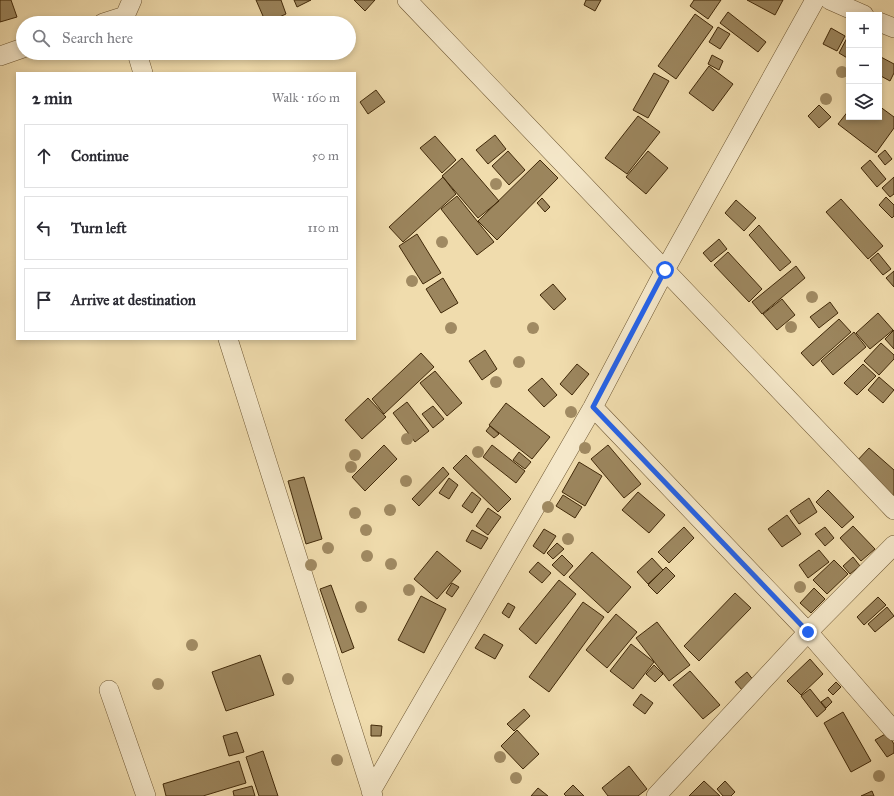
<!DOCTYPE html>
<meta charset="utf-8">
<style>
:root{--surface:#fff;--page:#f2f2f3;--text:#2b2b33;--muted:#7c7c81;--line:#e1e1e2}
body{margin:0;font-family:"IM FELL Great Primer",serif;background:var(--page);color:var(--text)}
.controls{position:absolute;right:12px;top:12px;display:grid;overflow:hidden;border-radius:0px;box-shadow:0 2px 6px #0003}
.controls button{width:36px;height:36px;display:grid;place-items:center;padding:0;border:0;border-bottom:1px solid var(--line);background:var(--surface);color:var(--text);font:20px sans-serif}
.stop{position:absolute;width:12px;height:12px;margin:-9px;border:3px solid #2563eb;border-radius:50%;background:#fff}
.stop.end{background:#2563eb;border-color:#fff;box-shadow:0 1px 4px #0008}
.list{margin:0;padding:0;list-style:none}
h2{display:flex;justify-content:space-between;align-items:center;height:52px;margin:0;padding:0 16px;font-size:17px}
h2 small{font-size:13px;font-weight:400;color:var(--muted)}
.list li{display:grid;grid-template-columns:26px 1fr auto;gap:12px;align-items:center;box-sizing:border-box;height:64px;margin:0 8px 8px;padding:0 8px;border:1px solid var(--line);border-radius:0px}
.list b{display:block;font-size:15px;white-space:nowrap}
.list em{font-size:13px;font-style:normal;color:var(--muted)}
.icon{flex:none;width:22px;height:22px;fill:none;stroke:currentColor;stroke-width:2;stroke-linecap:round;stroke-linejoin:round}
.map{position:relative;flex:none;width:894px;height:796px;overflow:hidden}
.search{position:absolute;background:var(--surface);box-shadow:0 2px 6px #0003;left:16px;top:16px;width:340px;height:44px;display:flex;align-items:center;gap:10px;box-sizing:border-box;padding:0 14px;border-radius:22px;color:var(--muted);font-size:15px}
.panel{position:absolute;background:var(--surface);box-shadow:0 2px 6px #0003;left:16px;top:72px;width:340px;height:268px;border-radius:0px}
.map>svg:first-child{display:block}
</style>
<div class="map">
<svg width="894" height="796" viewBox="0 0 894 796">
<rect width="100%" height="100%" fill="#f0dcad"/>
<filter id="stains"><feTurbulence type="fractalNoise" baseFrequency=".005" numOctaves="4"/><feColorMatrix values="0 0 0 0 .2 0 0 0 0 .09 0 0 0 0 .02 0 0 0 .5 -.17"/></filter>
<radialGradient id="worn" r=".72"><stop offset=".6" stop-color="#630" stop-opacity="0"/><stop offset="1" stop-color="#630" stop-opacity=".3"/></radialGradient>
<path fill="#9c865e" stroke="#412909" d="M0,0H11L17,17L0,22Z
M256,0H281L286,14L266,23Z
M294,0H311L297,7Z
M354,0H375L365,11Z
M586,0H601L595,11L584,5Z
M694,0H721L708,19L690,6Z
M747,0H783L775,15Z
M728,12L766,42L758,52L720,23Z
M695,14L713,27L676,79L658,66Z
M718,27L730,34L720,49L709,42Z
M831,28L845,36L837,51L823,44Z
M847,38L849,40V59L839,53Z
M712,55L723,61L719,70L708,64Z
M879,56L894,64V73L890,81L879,75Z
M709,66L733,84L713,111L689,93Z
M654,73L669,81L648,118L633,110Z
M376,90L385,102L368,114L360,102Z
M819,105L831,117L819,128L808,116Z
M879,106L894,117V128L876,153L838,124L849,110V117H879Z
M638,116L660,132L627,174L605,158Z
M495,135L506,149L488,164L476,150Z
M435,136L456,160L442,173L420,148Z
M885,150L892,159L885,165L878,156Z
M508,151L525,170L509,185L492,166Z
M648,151L668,168L646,194L626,177Z
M462,158L499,201L478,218L442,176Z
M540,160L558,178L497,240L478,221Z
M870,160L886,179L877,187L861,168Z
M443,177L456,194L403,242L389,227Z
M894,177V194L890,197L882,188Z
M457,196L494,242L477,255L441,209Z
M886,197L894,205V216L892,218L879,205Z
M542,198L550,207L545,212L537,203Z
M841,199L883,246L868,259L826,212Z
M736,200L756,218L744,231L725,213Z
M759,225L791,262L780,271L749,235Z
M417,234L441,273L423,284L399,246Z
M719,239L727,249L711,262L703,253Z
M728,252L762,289L749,302L714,265Z
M878,253L891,269L883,275L870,260Z
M796,266L805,278L762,314L752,302Z
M894,271V287L886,278Z
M443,278L458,303L441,313L426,289Z
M553,284L566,299L554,310L540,295Z
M782,299L795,315L777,330L763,314Z
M830,302L838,313L819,328L810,317Z
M878,313L893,330L870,349L856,333Z
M839,319L851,332L813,366L801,353Z
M894,330V349L885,339Z
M854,332L866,347L833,375L821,361Z
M881,343L894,355V359L879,375L864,361Z
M485,350L497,369L482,380L469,361Z
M421,353L434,367L384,414L372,399Z
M577,364L589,374L572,395L560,384Z
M863,364L876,376L857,395L844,383Z
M435,371L462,403L447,416L420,383Z
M879,377L894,390L883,403L868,390Z
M542,378L557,395L544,407L528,390Z
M368,398L386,417L362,439L345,420Z
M407,402L429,431L415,442L393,413Z
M506,403L550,437L532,459L489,425Z
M433,406L444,419L433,428L422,414Z
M490,426L499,434L494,438L486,431Z
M384,445L397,459L365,491L352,477Z
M492,445L525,471L516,483L483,457Z
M608,445L641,484L624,498L591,459Z
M869,448L894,470V498L855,463Z
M519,452L531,462L525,469L513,460Z
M466,455L511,499L498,512L453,468Z
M579,462L602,476L585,506L562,492Z
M443,467L449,474L419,506L412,499Z
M304,477L322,539L306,544L288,481Z
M449,478L458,485L449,499L439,493Z
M828,490L854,517L842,528L816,502Z
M472,492L481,499L472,513L462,506Z
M638,492L665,515L649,533L622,510Z
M563,495L582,507L575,518L556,506Z
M809,498L817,512L799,524L790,511Z
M488,508L501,517L488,535L476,526Z
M787,515L801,534L782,547L768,529Z
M853,526L875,549L861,561L840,538Z
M684,527L694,538L669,563L658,552Z
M825,527L834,538L825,546L815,534Z
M544,529L556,536L544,554L533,546Z
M472,530L488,538L481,549L466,541Z
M557,543L564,549L553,559L547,553Z
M819,550L829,562L808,578L799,565Z
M437,551L461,571L437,599L414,579Z
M592,552L631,587L608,613L569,577Z
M562,555L573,566L564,576L552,565Z
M853,557L860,566L850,574L843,566Z
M652,558L663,570L648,584L637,572Z
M834,560L848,574L827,594L813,580Z
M538,562L551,573L542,583L529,572Z
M666,567L675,576L657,594L648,585Z
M559,580L576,594L536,644L519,629Z
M452,583L459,587L452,597L446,593Z
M331,585L354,648L342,653L320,589Z
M814,588L825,599L811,613L800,603Z
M735,593L751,608L699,661L684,646Z
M421,596L446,609L424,653L398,640Z
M878,597L886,605L864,625L857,617Z
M583,602L604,617L549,692L529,677Z
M508,603L515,607L509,618L502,613Z
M887,607L894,616L875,632L868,624Z
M616,614L637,632L607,668L586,650Z
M657,622L690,665L669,681L636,638Z
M484,634L503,645L495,659L475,648Z
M631,644L654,662L633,689L610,671Z
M260,655L274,695L226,711L212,672Z
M810,659L823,674L801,695L787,681Z
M654,665L663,674L655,682L646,674Z
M690,671L720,705L703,719L673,685Z
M747,672L754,681L743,691L735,682Z
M836,682L841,687L833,695L828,690Z
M810,689L826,709L817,717L801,696Z
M641,694L653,703L645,714L633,705Z
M828,697L832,702L826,708L821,702Z
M524,709L530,716L514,731L507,724Z
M843,712L871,761L851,772L824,723Z
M371,725L382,726L381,736H371Z
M517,730L539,754L523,769L501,746Z
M237,732L244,752L229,756L223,736Z
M887,733L894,744V753L887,757L875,740Z
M263,751L278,796H259L246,757Z
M239,761L246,783L203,796H166L163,784Z
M629,766L647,789L638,796H608L602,788Z
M704,781L720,796H689Z
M725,781L735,792L731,796H723L717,789Z
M573,785L584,796H566L564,794Z
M252,786L255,796H234L233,791Z
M538,788L548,796H531Z
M872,791L874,796H861Z"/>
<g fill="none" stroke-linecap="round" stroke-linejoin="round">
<g stroke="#6d5632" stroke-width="20">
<path id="minor" d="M407,0L894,510
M830,0L864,15
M879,22L894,28
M103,23L125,16
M128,23L125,16L132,0
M137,53L143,73
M0,56L23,48
M228,339L373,796
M593,407L808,632L894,731
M109,690L146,796
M371,791L593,407L665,270L815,0
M656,796L808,632L894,545"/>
</g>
<use href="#minor" stroke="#f5e8ca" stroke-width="19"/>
</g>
<g fill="#a08a62">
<circle cx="842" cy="72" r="6"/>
<circle cx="826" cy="99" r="6"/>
<circle cx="496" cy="184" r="6"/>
<circle cx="442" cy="242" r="6"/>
<circle cx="412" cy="281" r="6"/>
<circle cx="812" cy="297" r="6"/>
<circle cx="791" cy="327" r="6"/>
<circle cx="451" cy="328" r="6"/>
<circle cx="533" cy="328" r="6"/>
<circle cx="519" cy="362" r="6"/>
<circle cx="496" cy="382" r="6"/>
<circle cx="571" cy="412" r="6"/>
<circle cx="407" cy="439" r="6"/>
<circle cx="585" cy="448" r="6"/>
<circle cx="478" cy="452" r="6"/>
<circle cx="355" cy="455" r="6"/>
<circle cx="351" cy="467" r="6"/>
<circle cx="406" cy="481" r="6"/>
<circle cx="548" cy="507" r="6"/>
<circle cx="390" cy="510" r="6"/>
<circle cx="355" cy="513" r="6"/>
<circle cx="366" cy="530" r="6"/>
<circle cx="568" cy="539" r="6"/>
<circle cx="328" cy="548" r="6"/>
<circle cx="367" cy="556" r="6"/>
<circle cx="391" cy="564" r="6"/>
<circle cx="311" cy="565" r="6"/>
<circle cx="800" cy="587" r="6"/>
<circle cx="409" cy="590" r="6"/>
<circle cx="361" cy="607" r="6"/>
<circle cx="192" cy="645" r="6"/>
<circle cx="288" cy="679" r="6"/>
<circle cx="158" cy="684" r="6"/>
<circle cx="500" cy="757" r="6"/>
<circle cx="337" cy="760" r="6"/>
<circle cx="879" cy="776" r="6"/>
<circle cx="516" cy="778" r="6"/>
</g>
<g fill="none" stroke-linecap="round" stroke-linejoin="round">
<path stroke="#2563eb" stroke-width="5" d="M665,270L593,407L808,632"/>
</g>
<rect width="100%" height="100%" filter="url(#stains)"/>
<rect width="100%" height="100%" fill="url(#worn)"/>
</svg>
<div class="controls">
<button>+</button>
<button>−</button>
<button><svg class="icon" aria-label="layers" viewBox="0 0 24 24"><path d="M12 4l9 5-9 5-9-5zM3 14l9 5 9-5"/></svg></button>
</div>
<div class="stop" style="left:665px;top:270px"></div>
<div class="stop end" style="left:808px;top:632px"></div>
<div class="search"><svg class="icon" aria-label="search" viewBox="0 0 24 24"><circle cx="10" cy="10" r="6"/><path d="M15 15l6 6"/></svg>Search here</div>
<section class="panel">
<h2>2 min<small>Walk · 160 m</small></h2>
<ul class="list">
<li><svg class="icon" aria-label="ahead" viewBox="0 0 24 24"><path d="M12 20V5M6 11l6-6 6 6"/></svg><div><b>Continue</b></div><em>50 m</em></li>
<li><svg class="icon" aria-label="left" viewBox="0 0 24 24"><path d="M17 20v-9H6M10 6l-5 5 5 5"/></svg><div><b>Turn left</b></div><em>110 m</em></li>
<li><svg class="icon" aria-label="arrive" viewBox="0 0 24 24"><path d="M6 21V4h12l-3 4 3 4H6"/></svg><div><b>Arrive at destination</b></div></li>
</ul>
</section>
</div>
